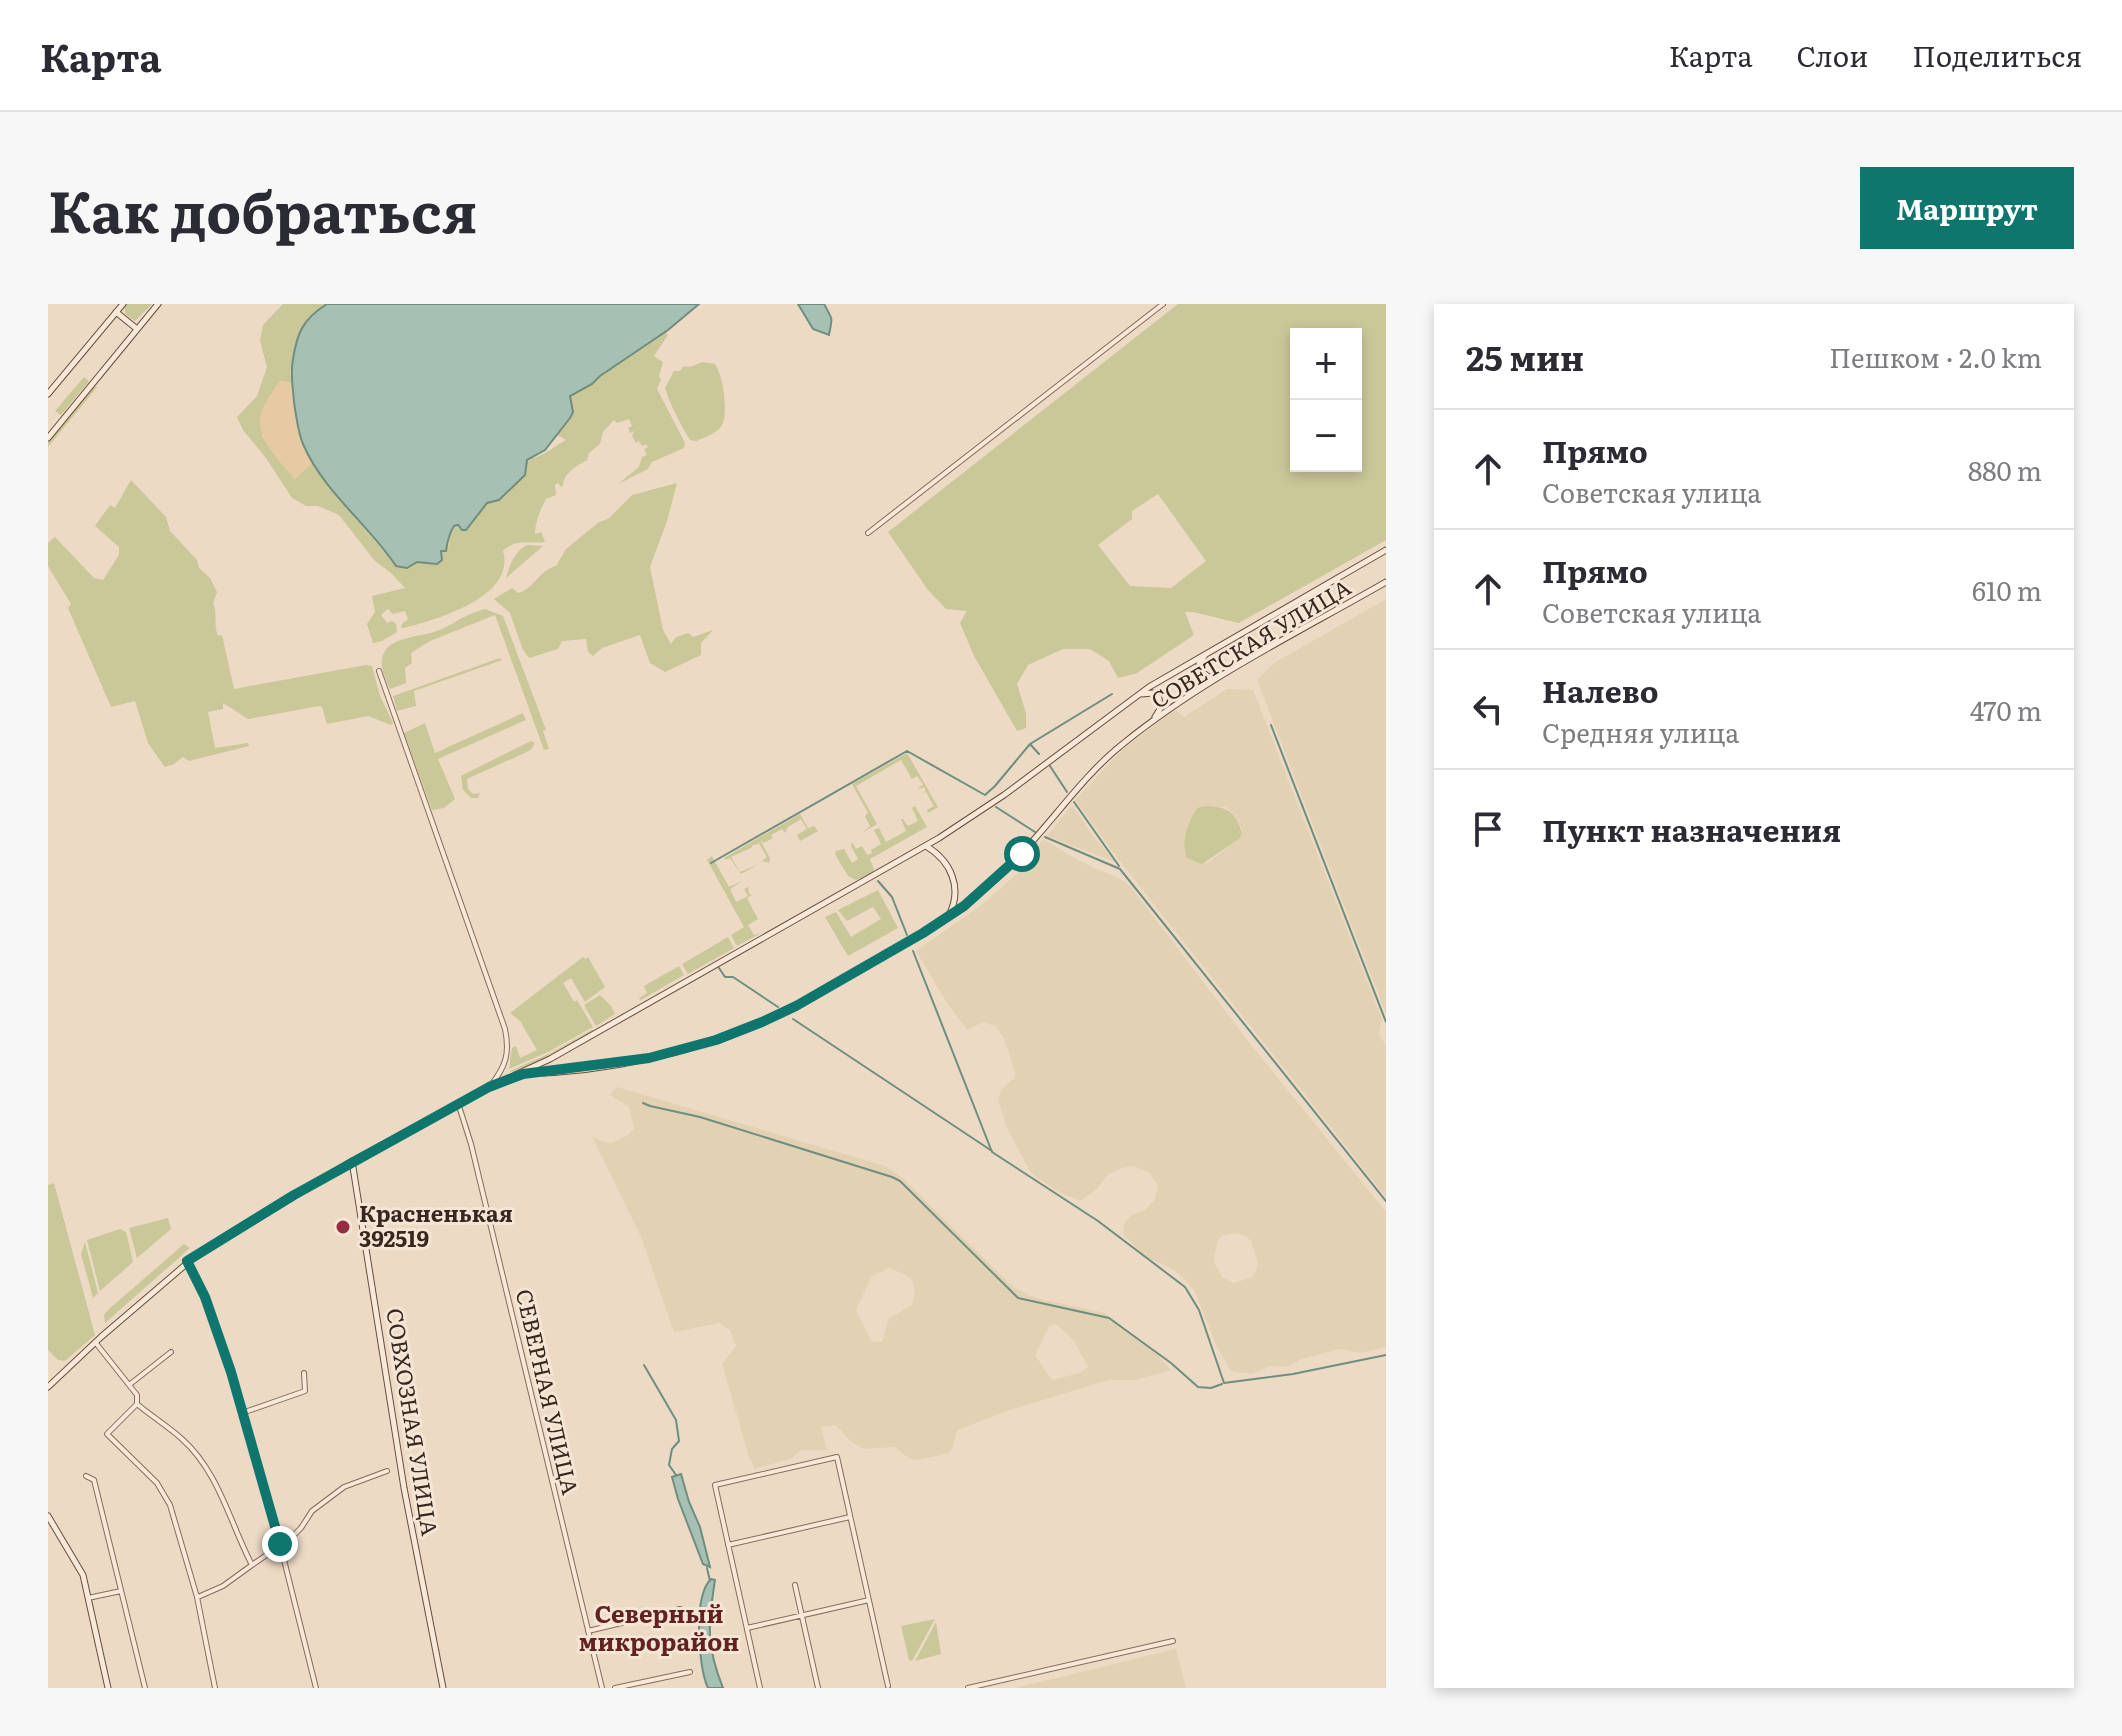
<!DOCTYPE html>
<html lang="ru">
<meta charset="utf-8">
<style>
:root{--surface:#fff;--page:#f7f7f7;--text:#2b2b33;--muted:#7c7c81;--line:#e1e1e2;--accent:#0f766e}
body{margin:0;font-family:Literata,serif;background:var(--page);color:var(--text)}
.controls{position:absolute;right:24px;top:24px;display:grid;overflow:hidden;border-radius:0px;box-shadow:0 4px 12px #0003}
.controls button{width:72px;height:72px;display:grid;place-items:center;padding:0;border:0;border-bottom:2px solid var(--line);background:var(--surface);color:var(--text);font:40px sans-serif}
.stop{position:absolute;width:24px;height:24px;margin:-18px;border:6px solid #0f766e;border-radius:50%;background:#fff}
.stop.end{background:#0f766e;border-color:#fff;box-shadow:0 2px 8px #0008}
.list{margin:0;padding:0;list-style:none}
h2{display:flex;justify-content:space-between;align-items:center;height:104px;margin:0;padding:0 32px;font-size:34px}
h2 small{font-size:26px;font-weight:400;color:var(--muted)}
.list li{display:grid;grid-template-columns:52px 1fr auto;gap:24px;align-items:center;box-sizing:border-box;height:120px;padding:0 32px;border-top:2px solid var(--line)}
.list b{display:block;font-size:30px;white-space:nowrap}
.list p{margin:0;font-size:26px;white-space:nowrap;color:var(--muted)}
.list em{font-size:26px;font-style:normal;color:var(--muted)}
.icon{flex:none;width:44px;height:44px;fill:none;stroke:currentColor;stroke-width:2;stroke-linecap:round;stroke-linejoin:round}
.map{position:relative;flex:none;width:1338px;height:1384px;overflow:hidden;border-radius:0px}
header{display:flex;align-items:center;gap:48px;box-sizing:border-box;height:112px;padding:0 40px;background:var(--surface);border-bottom:2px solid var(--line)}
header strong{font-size:38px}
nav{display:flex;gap:44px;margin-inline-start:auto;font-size:28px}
.intro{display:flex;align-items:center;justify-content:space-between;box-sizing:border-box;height:192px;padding:0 48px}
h1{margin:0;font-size:56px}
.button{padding:20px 36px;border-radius:0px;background:var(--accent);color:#fff;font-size:28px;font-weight:700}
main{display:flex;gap:48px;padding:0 48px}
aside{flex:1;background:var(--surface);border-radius:0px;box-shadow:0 4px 12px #0003}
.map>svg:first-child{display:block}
</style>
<header>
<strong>Карта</strong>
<nav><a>Карта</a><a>Слои</a><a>Поделиться</a></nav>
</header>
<div class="intro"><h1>Как добраться</h1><a class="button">Маршрут</a></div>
<main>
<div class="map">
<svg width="1338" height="1384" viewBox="0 0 1338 1384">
<rect width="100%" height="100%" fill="#ecdac5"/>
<path fill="#e2d2b3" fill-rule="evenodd" d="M1338,295V710L1209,376L1226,359Z
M1179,385L1205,386L1334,715L1331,730L1338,742V893L1070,555L1027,496L1072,448L1126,405L1136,413ZM1158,502L1178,503L1187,512L1194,525L1191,535L1158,560Z
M1024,501L1045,532L1067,558L999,532Z
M995,535L1032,557L1076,577L1083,583L1197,733L1338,908V1043L1312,1049L1292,1045L1253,1055L1239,1063L1221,1062L1204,1070L1183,1067L1169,1043L1147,988L1136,974L1121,963L1097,953L1076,931L1075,922L1083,911L1097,906L1107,895L1110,882L1102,869L1085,862L1074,864L1060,870L1049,885L1032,897L1009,887L983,869L960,826L950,797L953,786L966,774L967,768L956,734L947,722L935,718L919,726L897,696L868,647L935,600L975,564ZM1188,929L1198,932L1203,937L1210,960L1205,973L1186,979L1174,973L1166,957L1169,939L1173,932Z
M569,783L837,862L856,875L965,983L988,994L1057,1009L1105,1046L1123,1066L1088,1076H1060L962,1106L912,1125L908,1128L905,1144L900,1149L884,1153L868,1156L860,1154L847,1143L816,1145L802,1137L788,1121L773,1123L779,1146H753L744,1154L707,1165L701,1153L674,1060L688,1042L682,1026L671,1019L626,1028L593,933L544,832L556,838L564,839L581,830L586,824L581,803L562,791ZM841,964L856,970L864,976L867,987L864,1001L841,1014L834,1038H824L808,1006L824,972ZM1008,1020L1026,1037L1040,1063L1032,1069L1004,1076L987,1051L1001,1022Z
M1128,1345L1138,1384H967Z"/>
<path fill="#cac799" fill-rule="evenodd" d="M77,0H104L87,17L77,10Z
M235,0H279L268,7L242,68L244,79L232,77L214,132L247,175L266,157L286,188L348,262L369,258L389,260L394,256L393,248L401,241L402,227L406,222L418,226L439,199L451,196L477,170L473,161L492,149L485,154C494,153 510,140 518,136L509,131L522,114V92L544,80L552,72L617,27L620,31L606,52L615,58L611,72L613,76L609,85L637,139L636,144L604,158L600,165L570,180L591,163L594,153L599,151L596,145L600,143L598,140L594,142L591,137L588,139L584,132L586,127L582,129L580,124L584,122L581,115L569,119L566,116L555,128L552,140L541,149L539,156C529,162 515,169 515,182L513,183L510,179L507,181L508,191L498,195C492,206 487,219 487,230L493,228L497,238C479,240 469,234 455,247C468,293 389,315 356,324H353L354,320L360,315L357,307L345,310L340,305L333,311L339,319L344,317L348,320L349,328L334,337L325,339L319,320L327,308L324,292L357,284L343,269L326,256L291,211L270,202H258L244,194L218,154L195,126L189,113L209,92L219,63L212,37L215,21Z
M1130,0H1338V236L1191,319L1145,308H1137L1146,331L1089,369L1070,374L1061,357L1042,345H1015L980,361L969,380L978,409V424L969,427L926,352L912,319L919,307L898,305L880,286L840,228ZM1248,30H1308V162H1248ZM1110,190L1158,257L1123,284L1082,282L1050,241L1084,215V207Z
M655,58L667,60C675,71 682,114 672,124C666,130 656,134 648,137L642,136C632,119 623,103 617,84L626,67H632L636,62L642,63Z
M36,73L41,77L13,111L7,107Z
M50,82L0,143V137L43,85Z
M83,176L118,213L122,227L149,256L151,264L162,274L169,288L165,299C170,310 165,320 170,332L174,331L186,385L318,361L324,362L332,392L345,419L343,421L320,412L279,420L274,403L271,402L200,415L175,399V405L160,408L167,444L200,439L201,442L141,457L135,453L126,460L117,463L100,439L87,397L63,403L20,304L23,300L0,262V239L7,233L46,274L55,276L71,251V243L47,222L62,201L67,204Z
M629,179L619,217L602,263L615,326L623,340L628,333L640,329L645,333L665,326L653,339V351L617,368L602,359L592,331L554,344L545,352L540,348L538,335L514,337L510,345L481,354L475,346L462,309L446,295L464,284L470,289C486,285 490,267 508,262L518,245L551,218L560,215L584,191Z
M479,241L495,242L458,274C462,261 466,248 479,241Z
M437,305L455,312L498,426L495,427L501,445L496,446L447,311L382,337L363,349L364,359L357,364L358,379L342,385C337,374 330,360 336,349C343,333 371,333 386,328C404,322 418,309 437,305Z
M452,354L454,356L366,387L368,402L349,407L345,392Z
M475,409L478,416L390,455L407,495L396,504L384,506L356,429L377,419L387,449Z
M483,437L487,439L483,446L419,475L420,485L425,490L432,489L430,494H423L415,486L413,472Z
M859,449L890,503L880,509L879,506L886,502L878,488L872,490L878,487L876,483L870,485L875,480L869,472L864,475L853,456L808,482L829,520L814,529L822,522L817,512L820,509L804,480Z
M867,502L879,523L822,555L826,565L825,568L808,576L800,572L787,550L788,547L796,545L804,559L810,555L803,542L804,538L808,545L814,542L819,551L824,549L823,546L833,540L826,526L831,524L838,538L858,527L853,515H855L860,522L870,517L864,504Z
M1157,502C1178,502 1189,508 1194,530L1191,535L1154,560L1139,554C1132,536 1140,520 1149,504Z
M752,510L760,524L766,522L770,527L752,537L749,531L759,525L753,515L740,523L737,529L734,525L723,531L725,534L716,539L712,536L722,554L721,559L714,557L719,553L710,538V540L705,541L703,544L683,553L692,568L711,560L693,570L682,554L678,556L676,554Z
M664,552L681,583L696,576L682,585L688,598L700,592L696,585L700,583L701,590L704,591L699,594L710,615L700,621L706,631L713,629L689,642L683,631L696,623L659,556Z
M830,586L850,624L800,652L777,613L788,608L803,633L833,615L825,603L799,617L790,606Z
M680,633L686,644L640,670L634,660Z
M535,653L537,655L540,653L557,683L537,698L523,674L515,679L526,698L529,696L545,723L502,747L461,765L464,744L468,742L472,754L489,746L472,717L462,709Z
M631,662L636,671L593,696L591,694L599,689L596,682Z
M552,691L563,702L567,710L548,722L536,701Z
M545,725V728L467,770L462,767L503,749Z
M6,879L47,1031L17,1057L10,1056L0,1046V881Z
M120,914L123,925L89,954L81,924Z
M72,925L78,928L85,958L52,987L39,936Z
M37,938L50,989L45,994L33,950Z
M136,940L142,944L57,1019L56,1011L60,1006Z
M887,1315L864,1357L861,1356L853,1322Z
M888,1318L893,1350L867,1357Z"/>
<path fill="#e7c9a4" d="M232,77L244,79L255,139L266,157L247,175C234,161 211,137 212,117C212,102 224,89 232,77Z"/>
<path fill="#a7c0b4" stroke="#6e8e80" stroke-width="2" d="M279,0H651L620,26L552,72L544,80L522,92L525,108L522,114L497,146L479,156L477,171L451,196L439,199L418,226H414L410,221L406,222C401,229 399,240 398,247H393L394,256L389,260L369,258L359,264L348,262C320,220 275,187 255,140C250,128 248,111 246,98C245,83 242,70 245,55C249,29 255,15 279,0Z
M750,0H776C786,18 784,13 781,31L765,25Z
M633,1170L641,1198L652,1223L662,1263L655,1260L630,1195L624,1173Z
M663,1275L667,1276C660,1320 658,1342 675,1384H660C650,1363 645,1292 663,1275Z"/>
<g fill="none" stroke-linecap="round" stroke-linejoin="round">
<path stroke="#6e8e80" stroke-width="2" d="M1223,421L1338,718
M991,450L982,440L1064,390
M1002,462L1019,488
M1026,498L1071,562
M948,503L987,528
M997,533L1072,565L1338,897
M663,559L859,447L937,491L947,482L982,440
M830,577L844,593L859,631
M865,647L944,848L1050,917L1137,983L1151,1006L1176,1079L1245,1070L1338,1051
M671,664L677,673H685L730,703
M745,715L944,847
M595,799L602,802L652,813L844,873L852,877L970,994L1061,1014L1123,1059L1150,1083L1163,1084L1174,1080
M596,1061L628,1116L631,1137L624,1145L621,1161L628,1171
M659,1264L662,1277"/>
<g stroke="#876b5c" stroke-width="6">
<path id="street" d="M820,229L1115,0
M331,367L457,725C462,749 458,762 443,781
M410,799L423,840L554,1384
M139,957L157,993L183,1068L232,1240L268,1384
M47,1038L89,1091V1100L59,1130L109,1179L122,1201L149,1293L167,1384
M81,1081L123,1048
M89,1100C103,1112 120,1122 134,1135C171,1168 182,1219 204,1261L175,1282L150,1293
M194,1109L257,1087L256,1069
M38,1172L46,1176L97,1384
M680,1241L802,1213
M204,1261L243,1234L253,1224L264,1207L296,1183L339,1167
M747,1281L770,1384
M40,1294L73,1287
M699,1324L821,1296
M540,1327L632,1305
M567,1384L642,1368
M712,1384L667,1181L789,1153L840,1382
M920,1384L1125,1337"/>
</g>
<g stroke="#684c3f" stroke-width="7">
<path id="secondary" d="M68,8L89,25
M0,90L75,0
M0,134L110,0
M1157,351L1151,360L1152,366L1160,373L1170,372
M1093,390L1105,389L1111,394L1112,405L1107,413
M878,542C903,557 915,584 901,611
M476,770C557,768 643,750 717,717C755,700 791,677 828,656C872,631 915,606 952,571C997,530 1029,476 1076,439C1155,375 1249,329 1338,278
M304,857L356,1184L395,1384
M0,1083L53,1033L150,950L304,857L441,783L502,755L891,534L956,491L1101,383L1338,246
M0,1212L35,1271L60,1384"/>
</g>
<use href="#street" stroke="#f7e8d8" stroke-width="4"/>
<use href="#secondary" stroke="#f7e8d8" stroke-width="5"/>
</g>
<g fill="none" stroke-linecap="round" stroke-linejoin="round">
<path stroke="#0f766e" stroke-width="10" d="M232,1240L183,1068L157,993L139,957L246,891L441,783L475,770L601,754L668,736L714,718L748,702L875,629L916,602L974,550"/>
</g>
<circle fill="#932f41" stroke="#f4e5d4" stroke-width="3" cx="295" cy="923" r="8"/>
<g text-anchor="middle" stroke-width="6" stroke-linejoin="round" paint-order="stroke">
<g font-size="22" fill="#37271f" stroke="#f4e5d4">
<text transform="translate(1203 340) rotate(-31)" y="8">СОВЕТСКАЯ УЛИЦА</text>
<text transform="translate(499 1088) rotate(77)" y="8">СЕВЕРНАЯ УЛИЦА</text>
<text transform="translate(364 1118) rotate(81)" y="8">СОВХОЗНАЯ УЛИЦА</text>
</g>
<g font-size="22" font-weight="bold" fill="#37271f" stroke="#f4e5d4" text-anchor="start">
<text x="311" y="918">Красненькая<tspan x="311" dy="25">392519</tspan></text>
</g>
<g font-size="24" font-weight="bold" fill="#622220" stroke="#f4e5d4">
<text x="611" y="1319">Северный<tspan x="611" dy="28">микрорайон</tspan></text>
</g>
</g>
</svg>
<div class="controls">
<button>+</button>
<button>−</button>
</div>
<div class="stop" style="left:974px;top:550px"></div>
<div class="stop end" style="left:232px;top:1240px"></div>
</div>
<aside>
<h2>25 мин<small>Пешком · 2.0 km</small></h2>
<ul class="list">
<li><svg class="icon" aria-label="ahead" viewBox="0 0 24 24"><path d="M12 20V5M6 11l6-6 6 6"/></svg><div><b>Прямо</b><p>Советская улица</p></div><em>880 m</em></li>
<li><svg class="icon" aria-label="ahead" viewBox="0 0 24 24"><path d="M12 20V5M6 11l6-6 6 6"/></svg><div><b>Прямо</b><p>Советская улица</p></div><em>610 m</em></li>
<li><svg class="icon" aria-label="left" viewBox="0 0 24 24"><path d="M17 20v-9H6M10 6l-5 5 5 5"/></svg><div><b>Налево</b><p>Средняя улица</p></div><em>470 m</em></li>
<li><svg class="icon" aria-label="arrive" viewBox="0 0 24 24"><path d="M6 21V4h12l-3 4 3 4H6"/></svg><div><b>Пункт назначения</b></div></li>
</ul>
</aside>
</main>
